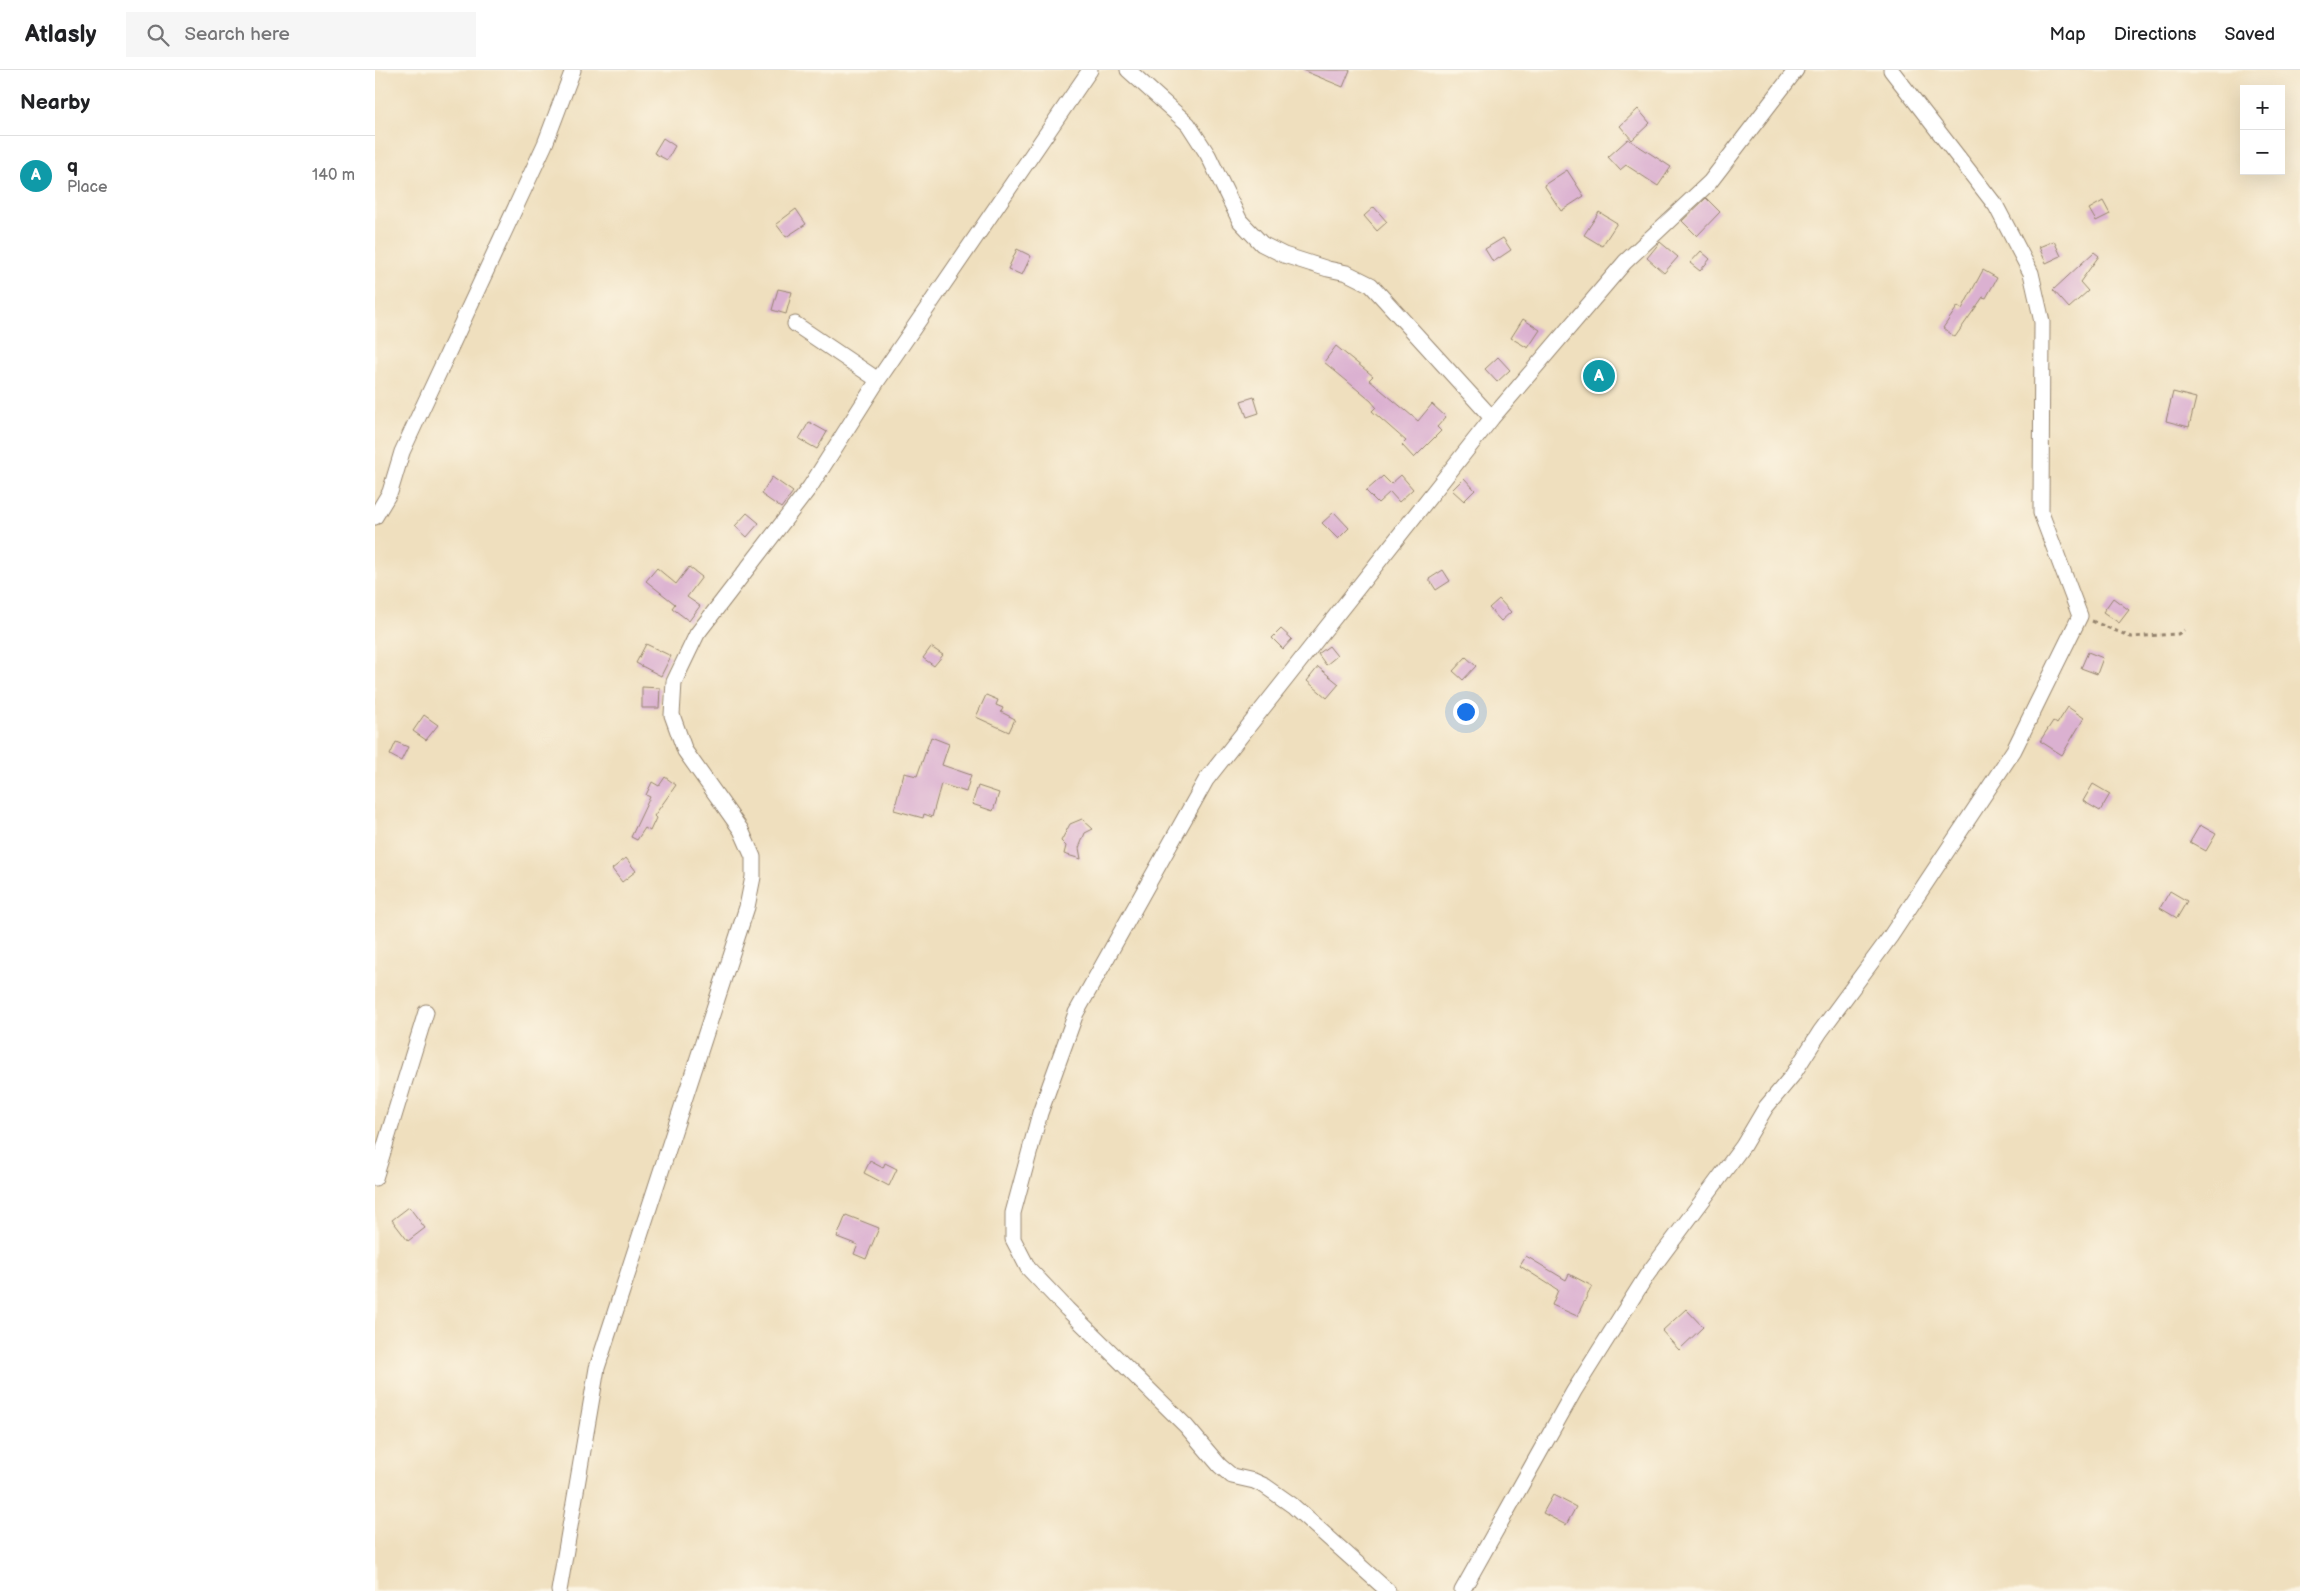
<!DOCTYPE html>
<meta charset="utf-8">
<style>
:root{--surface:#fff;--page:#f6f6f6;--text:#202124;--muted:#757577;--line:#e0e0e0;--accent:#c8321e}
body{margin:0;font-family:"Balsamiq Sans",sans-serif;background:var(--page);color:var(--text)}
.controls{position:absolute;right:15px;top:15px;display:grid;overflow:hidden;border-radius:0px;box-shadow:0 5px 20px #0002}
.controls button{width:45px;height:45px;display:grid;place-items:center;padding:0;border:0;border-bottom:1px solid var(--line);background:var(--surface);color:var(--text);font:25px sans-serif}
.you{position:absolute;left:1090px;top:641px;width:18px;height:18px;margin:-12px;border:4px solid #fff;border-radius:50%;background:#1a73e8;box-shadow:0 0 0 8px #1a73e833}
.badge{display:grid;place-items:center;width:32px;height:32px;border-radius:50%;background:var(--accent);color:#fff;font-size:16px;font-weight:700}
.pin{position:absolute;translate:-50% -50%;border:2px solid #fff;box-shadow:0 1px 5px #0006}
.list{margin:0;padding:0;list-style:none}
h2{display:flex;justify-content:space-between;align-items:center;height:65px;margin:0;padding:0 20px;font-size:21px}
h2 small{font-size:16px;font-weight:400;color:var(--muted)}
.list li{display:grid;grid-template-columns:32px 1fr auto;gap:15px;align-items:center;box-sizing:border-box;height:80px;padding:0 20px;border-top:1px solid var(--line)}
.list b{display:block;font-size:19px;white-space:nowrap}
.list p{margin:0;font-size:16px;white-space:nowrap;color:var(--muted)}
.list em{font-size:16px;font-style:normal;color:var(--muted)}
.icon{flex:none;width:28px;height:28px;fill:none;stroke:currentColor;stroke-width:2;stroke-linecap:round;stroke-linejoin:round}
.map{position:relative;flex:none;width:1925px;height:1521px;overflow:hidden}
header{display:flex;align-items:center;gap:30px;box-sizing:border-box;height:70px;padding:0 25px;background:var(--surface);border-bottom:1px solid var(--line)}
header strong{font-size:24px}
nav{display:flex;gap:28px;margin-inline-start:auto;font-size:18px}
.search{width:350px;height:45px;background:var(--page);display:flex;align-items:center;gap:12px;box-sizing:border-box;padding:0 18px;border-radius:0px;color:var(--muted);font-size:19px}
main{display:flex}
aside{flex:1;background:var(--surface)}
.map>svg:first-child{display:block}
</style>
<header>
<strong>Atlasly</strong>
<div class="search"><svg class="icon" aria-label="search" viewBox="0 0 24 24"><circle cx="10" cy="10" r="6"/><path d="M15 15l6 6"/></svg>Search here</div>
<nav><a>Map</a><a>Directions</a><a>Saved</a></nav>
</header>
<main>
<aside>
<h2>Nearby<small></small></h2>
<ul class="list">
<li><span class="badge" style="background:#0f9aa8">A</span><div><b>q</b><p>Place</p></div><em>140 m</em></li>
</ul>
</aside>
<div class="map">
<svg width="1925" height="1521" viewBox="0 0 1925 1521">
<rect width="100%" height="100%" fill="#fcf5e5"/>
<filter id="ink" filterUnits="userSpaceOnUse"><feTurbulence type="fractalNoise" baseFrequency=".02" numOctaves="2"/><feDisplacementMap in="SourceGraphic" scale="10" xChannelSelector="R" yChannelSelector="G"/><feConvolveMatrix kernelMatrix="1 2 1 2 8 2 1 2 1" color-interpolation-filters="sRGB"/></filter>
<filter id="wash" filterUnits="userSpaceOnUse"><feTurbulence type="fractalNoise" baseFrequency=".0096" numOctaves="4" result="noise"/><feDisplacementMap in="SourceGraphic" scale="20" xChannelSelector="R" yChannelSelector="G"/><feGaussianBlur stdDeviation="1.12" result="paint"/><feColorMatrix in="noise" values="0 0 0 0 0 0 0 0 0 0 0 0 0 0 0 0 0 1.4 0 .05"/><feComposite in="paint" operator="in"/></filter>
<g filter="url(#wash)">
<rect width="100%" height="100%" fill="#efdfbe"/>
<g id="blocks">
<path fill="#dbb1d1" d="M927,0H975L968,17Z
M1263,39L1275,53L1257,70L1245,56Z
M288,68L300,76L292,90L279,83Z
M1253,69L1296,97L1283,116L1251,95L1245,100L1233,87Z
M1192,100L1209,126L1186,141L1169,115Z
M1331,128L1345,142L1322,166L1307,151Z
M1728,131L1735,144L1721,151L1714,139Z
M999,137L1012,152L1002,161L989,146Z
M421,139L431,154L411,167L401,154Z
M1224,142L1242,153L1227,176L1209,165Z
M1128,168L1136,180L1118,192L1110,179Z
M1679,171L1686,186L1671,193L1664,177Z
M1285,172L1303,187L1289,203L1272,188Z
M642,179L656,186L647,205L633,199Z
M1326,181L1335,189L1325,201L1315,193Z
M1719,182L1724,186L1705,212L1713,221L1694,238L1678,220Z
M1608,200L1622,208L1611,228L1608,227L1580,267L1568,258L1583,236L1587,239Z
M403,219L417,222L411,244L397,240Z
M1148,249L1165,260L1153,278L1136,268Z
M961,276L998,306L994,310L1043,351L1057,334L1071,347L1062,357L1066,361L1039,388L1027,375L1031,371L997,341L1001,337L996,331L949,292Z
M1123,287L1135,300L1122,312L1110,299Z
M1219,291L1239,305L1228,321L1208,307Z
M1798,322L1821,328L1814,357L1791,351Z
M879,327L884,343L872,347L866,331Z
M434,352L452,362L442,379L424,369Z
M1026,405L1038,419L1024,432L1015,422L1003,433L991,421L1008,406L1016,414Z
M397,407L418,422L406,438L386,424Z
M1089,408L1100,420L1089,431L1077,420Z
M959,442L974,458L963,469L947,453Z
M372,443L384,453L372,467L360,456Z
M314,497L327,507L312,527L325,536L314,551L297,538L300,534L271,511L282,498L301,514Z
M1068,500L1075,511L1061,520L1054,509Z
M1738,528L1754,540L1744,553L1728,542Z
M1124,529L1136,542L1126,551L1114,538Z
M906,559L917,569L908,579L897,568Z
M271,574L296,586L286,606L261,593Z
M954,576L962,586L951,595L943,584Z
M556,577L568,585L559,596L548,588Z
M1713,582L1728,588L1722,604L1706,598Z
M1091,587L1101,596L1088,610L1078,601Z
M943,597L964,614L952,628L932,611Z
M267,617L285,618L284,638H267Z
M611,625L623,630L621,635L628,638L626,642L640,649L634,662L601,647Z
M1693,637L1709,648L1687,685L1665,671L1678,651L1682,654Z
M49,645L63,655L51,670L38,661Z
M556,667L574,674L567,695L596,705L591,722L566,714L557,747L549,744L548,748L519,740L529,703L542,706Z
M21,672L33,677L26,691L15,685Z
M290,707L301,715L279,746L281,748L275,761L270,758L262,770L256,767L275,727L271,725L277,712L284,716Z
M1718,714L1735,724L1725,741L1708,731Z
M603,716L624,723L618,741L597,734Z
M707,749L718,759L710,763L704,778L706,789L689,784L691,776L686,771L695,754Z
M1825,755L1841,764L1831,781L1815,772Z
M251,788L261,801L247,812L237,799Z
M1795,821L1812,831L1802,848L1785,838Z
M495,1091L508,1098L510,1093L522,1099L514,1116L489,1103Z
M34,1137L50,1158L33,1171L17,1150Z
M471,1145L504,1158L491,1189L479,1184L483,1175L462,1167Z
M1151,1186L1191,1210L1194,1204L1217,1216L1202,1246L1177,1235L1183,1220L1145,1196Z
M1311,1239L1328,1257L1304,1280L1287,1261Z
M1178,1425L1201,1437L1191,1455L1168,1443Z"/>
</g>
</g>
<g filter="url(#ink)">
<use href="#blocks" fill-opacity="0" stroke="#95846e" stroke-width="1"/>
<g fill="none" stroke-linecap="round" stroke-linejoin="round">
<g stroke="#95846e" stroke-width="17">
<path id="street" d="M753,0L813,54L833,85L865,151L887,174L909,185L953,199L972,203L996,215L1117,348
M420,254L503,310
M0,447L15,422L27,382L170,74L198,0
M0,1108L51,942
M184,1521L222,1298L372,837L378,807V787L366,760L310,681L297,645L299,612L322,564L435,417L503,310L715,0
M1013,1521L917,1435L890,1416L879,1411L857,1406L845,1396L811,1356L692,1239L653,1198L638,1169V1143L665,1043L701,943L831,710L1117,348L1250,192L1335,112L1421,0
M1087,1521L1199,1321L1272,1205L1368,1076L1391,1037L1417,1006L1445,962L1515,867L1639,680L1705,546L1666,443L1667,252L1656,203L1621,136L1516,0"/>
</g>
<path stroke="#95846e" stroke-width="3" stroke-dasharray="4 4" stroke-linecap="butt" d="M1717,551L1756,567L1803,564L1809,560"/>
<use href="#street" stroke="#fff" stroke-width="15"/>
</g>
</g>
</svg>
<div class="controls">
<button>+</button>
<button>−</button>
</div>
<div class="you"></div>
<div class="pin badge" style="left:1224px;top:306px;background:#0f9aa8">A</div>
</div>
</main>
